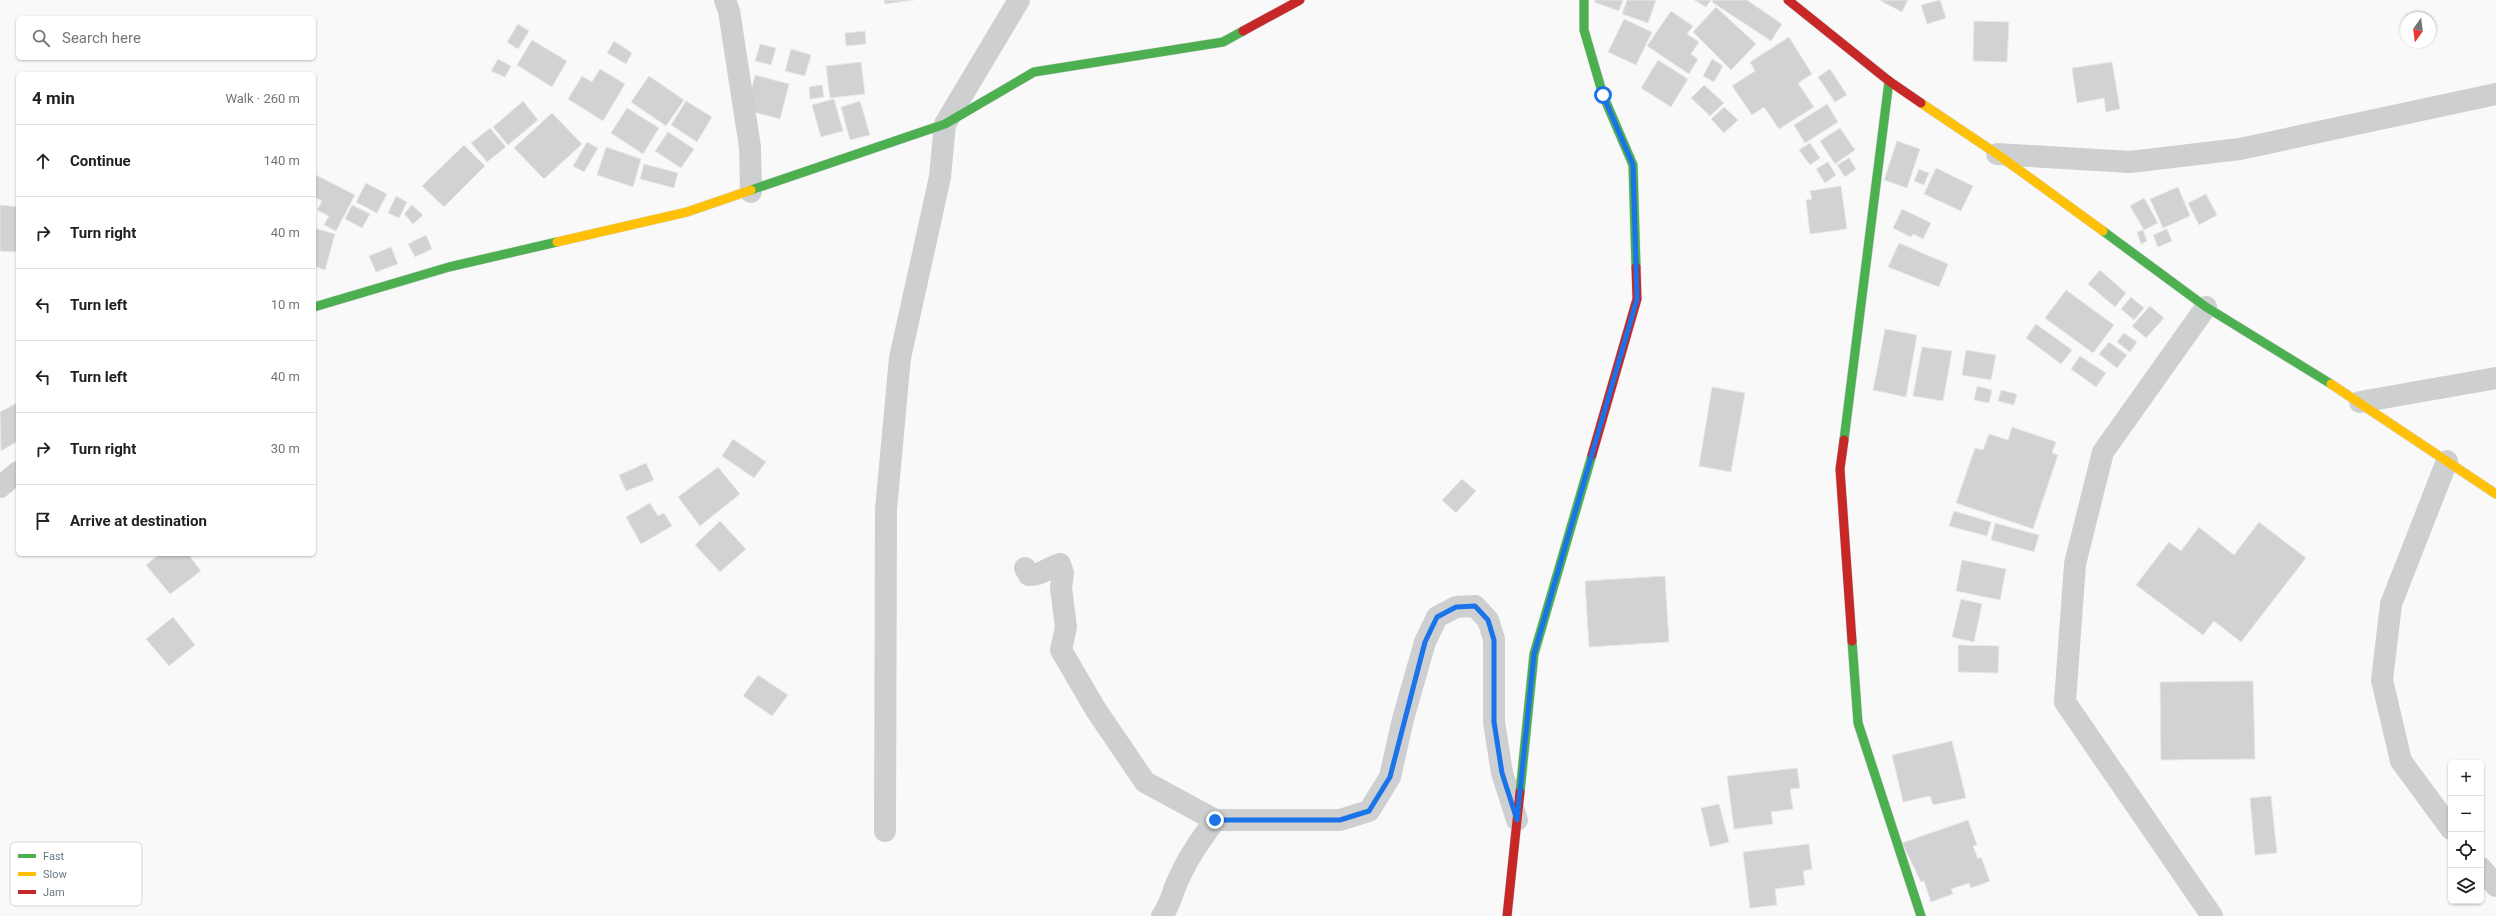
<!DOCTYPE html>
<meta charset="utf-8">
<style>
:root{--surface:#fff;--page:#f6f6f6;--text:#202124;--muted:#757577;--line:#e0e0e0}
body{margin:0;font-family:Roboto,sans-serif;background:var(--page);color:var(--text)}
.controls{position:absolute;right:12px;bottom:12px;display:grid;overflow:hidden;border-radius:6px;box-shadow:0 1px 3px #0004}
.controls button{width:36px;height:36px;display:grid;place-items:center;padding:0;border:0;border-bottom:1px solid var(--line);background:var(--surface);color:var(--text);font:20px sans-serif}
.compass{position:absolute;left:2400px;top:12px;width:36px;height:36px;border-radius:50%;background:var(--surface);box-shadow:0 1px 3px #0004;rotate:194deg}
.stop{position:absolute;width:12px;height:12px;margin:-9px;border:3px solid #1a73e8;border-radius:50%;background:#fff}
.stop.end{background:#1a73e8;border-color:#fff;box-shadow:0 1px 4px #0008}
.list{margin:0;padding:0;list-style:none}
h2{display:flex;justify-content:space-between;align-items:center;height:52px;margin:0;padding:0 16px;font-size:17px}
h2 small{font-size:13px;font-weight:400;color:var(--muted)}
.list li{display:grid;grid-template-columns:26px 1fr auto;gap:12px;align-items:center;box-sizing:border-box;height:72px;padding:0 16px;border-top:1px solid var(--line)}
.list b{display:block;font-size:15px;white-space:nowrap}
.list em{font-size:13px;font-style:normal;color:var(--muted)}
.icon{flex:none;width:22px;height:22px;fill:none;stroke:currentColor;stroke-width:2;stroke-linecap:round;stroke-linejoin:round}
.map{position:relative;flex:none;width:2496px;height:916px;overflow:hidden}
.search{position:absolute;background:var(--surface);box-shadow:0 1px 3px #0004;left:16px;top:16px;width:300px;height:44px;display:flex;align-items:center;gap:10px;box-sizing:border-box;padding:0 14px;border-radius:6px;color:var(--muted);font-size:15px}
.panel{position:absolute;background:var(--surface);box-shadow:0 1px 3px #0004;left:16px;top:72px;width:300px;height:484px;border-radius:6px}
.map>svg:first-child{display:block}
</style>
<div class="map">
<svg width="2496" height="916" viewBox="0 0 2496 916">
<rect width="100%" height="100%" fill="#f9f9f9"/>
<path fill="#d0d2d3" stroke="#e8e8e8" d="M884,0H914L885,4Z
M1595,0H1623L1619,11L1594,2Z
M1627,0H1656L1648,23L1622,14Z
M1694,0H1711L1706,7Z
M1713,0H1747L1782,24L1771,41L1712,2Z
M1879,0H1908L1902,12Z
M1940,0L1946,18L1927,24L1921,5Z
M1716,7L1756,44L1731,70L1693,32Z
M1671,11L1693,26L1687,34L1699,42L1691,54L1698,59L1689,74L1647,46Z
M1624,19L1652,32L1636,65L1608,52Z
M1974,21L2009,22L2007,62L1973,61Z
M518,24L529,31L518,49L507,42Z
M865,31L866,44L846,46L845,33Z
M1789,37L1812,74L1798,83L1814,107L1779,129L1764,107L1752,115L1732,86L1755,71L1750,62Z
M532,40L567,61L552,87L517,65Z
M614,41L632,53L626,64L607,53Z
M760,44L776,48L771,65L755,61Z
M791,49L811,55L805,76L785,71Z
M498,59L511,66L505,77L491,71Z
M1712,59L1723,66L1714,82L1703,76Z
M1658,60L1688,79L1671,107L1641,88Z
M861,62L865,94L830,98L826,66Z
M2112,62L2120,109L2106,112L2104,98L2077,103L2072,68Z
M600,69L625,84L603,121L568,99L582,76L592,82Z
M1830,69L1847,95L1835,102L1818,77Z
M755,75L789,84L780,119L746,110Z
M649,76L684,100L666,126L631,102Z
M822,85L824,97L810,99L809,87Z
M1704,85L1724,103L1710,116L1691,98Z
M834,99L843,131L821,137L812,105Z
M523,101L538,120L508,145L493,127Z
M686,101L712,117L697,142L671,125Z
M860,101L870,135L850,140L841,107Z
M1827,104L1838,122L1805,143L1794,125Z
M1724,107L1738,120L1724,133L1711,119Z
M627,108L659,128L643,154L611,133Z
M552,113L582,144L544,179L514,148Z
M490,128L506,147L487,162L471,143Z
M1840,128L1855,150L1835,164L1820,141Z
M668,132L694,149L681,168L655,151Z
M1897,141L1920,149L1907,188L1884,180Z
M587,142L598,148L584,172L573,166Z
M1810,143L1820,158L1810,165L1799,150Z
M464,145L485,166L444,207L422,186Z
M606,147L641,159L633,187L597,175Z
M1849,158L1856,169L1845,177L1837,165Z
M1828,162L1836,175L1825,183L1816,169Z
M644,164L678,173L674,188L640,179Z
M1936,168L1973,186L1961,211L1924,194Z
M1919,169L1929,173L1924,185L1914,181Z
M314,174L355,195L336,231L324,225L329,216L317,210L322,201L314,197Z
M366,183L387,194L377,213L356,202Z
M1841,186L1847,229L1810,234L1806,200L1812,199L1810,191Z
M2178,187L2190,216L2163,228L2150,199Z
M2206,194L2217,215L2199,225L2188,203Z
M396,196L407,202L399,218L388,213Z
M2144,198L2158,223L2144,230L2130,206Z
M0,205L18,207L17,252L0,251Z
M352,205L370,214L362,228L345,219Z
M412,205L423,215L413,224L404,214Z
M1902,209L1931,223L1923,239L1913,234L1911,237L1893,228Z
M314,228L335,234L325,270L314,266Z
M2167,229L2172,241L2158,247L2153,235Z
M2143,230L2147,241L2141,244L2137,232Z
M426,235L432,249L415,257L408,244Z
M1899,243L1948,264L1939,287L1888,267Z
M391,247L398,264L376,272L369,256Z
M2100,270L2126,293L2115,307L2088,284Z
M2066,290L2114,325L2093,353L2045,318Z
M2131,297L2144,308L2134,320L2121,309Z
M2150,306L2164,318L2146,338L2132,326Z
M2036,324L2072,350L2061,364L2026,338Z
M1885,329L1917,335L1906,397L1873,390Z
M2124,333L2137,342L2130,352L2117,342Z
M2109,342L2127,355L2117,368L2099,354Z
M1922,347L1952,351L1943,401L1913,396Z
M1966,350L1996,355L1991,380L1962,375Z
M2080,356L2106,373L2096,387L2071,369Z
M1977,386L1992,390L1989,403L1974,400Z
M1712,387L1745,393L1731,472L1699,466Z
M2001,390L2017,394L2014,405L1998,401Z
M17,403L18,441L1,451L0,412Z
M2012,427L2056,442L2052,453L2058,455L2033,529L1956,503L1975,448L1983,450L1989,434L2008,440Z
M733,439L766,462L754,478L722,456Z
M646,463L654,480L626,491L619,475Z
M718,467L740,494L700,526L678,497Z
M1462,479L1476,491L1456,513L1442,500Z
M650,503L658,516L664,513L672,526L641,544L626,517Z
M1954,511L1991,522L1987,536L1949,526Z
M720,521L746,549L720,572L695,545Z
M2259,522L2306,558L2241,642L2214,621L2203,635L2136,585L2169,542L2181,551L2199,527L2234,555Z
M1995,523L2039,535L2034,552L1991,540Z
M160,554H188L201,571L170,594L146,565Z
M1962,560L2006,569L2000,600L1956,591Z
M1665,576L1669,642L1589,647L1585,581Z
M1961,599L1982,604L1974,642L1952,637Z
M173,617L195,645L169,666L146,639Z
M1958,645L1999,646L1998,673L1958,672Z
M758,675L788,695L772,716L743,696Z
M2253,681L2255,759L2161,760L2160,682Z
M1952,741L1966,798L1933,805L1930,796L1903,802L1892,755Z
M1797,768L1800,788L1790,789L1793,809L1771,812L1773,824L1734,829L1727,776Z
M2271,796L2277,853L2255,855L2250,798Z
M1719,804L1729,842L1710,847L1701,808Z
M1968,820L1977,845L1973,846L1978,859L1981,857L1990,881L1971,888L1969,883L1951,889L1953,894L1931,902L1924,881L1921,882L1902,843Z
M1809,844L1812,869L1803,871L1805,885L1775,889L1777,905L1750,908L1743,852Z"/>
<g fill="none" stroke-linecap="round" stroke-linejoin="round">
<g stroke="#d5d6d7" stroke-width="10">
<path id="fast" d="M1584,0V30L1603,95L1633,165L1636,267
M751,190L945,124L1034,72L1223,42L1243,31
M2103,231L2206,307L2331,384
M314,307L449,267L557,242
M1844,440L1889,81
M1852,641L1858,723L1921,916
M1520,792L1534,654L1592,455"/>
</g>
<g stroke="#d5d6d7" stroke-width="10">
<path id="slow" d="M1921,103L1997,154L2103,231
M557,242L687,212L751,190
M2331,384L2496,494"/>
</g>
<g stroke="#d5d6d7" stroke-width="10">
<path id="jam" d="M1788,0L1889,81L1921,103
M1243,31L1300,0
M1844,440L1840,469L1852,641
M1592,455L1637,299L1636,267
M1507,916L1520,792"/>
</g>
<path stroke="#cecfd0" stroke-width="22" d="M725,0L729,11L750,147L751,192
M1025,568L1029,575C1040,576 1049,567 1060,564L1063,573L1061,588L1066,627L1061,650L1096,710L1145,782L1215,820H1340L1369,811L1390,777L1403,719L1425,642L1437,617L1456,607L1475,606L1488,620L1494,639V722L1502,773L1517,820
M885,831L886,509L900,358L940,177L945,124L1019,0
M1162,916C1171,904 1173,889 1180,876C1189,856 1202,838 1215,820"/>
<path stroke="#cecfd0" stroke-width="22" d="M1997,154L2130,162L2240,149L2496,94
M2206,307L2103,452L2075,564L2065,702L2212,916
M2360,402L2496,378
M2447,461L2391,604L2382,680L2401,761L2451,829
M0,487L18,472
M2481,868L2496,886"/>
<use href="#fast" stroke="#4caf50" stroke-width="9"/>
<use href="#slow" stroke="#ffc107" stroke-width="9"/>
<use href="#jam" stroke="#c62828" stroke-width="9"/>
</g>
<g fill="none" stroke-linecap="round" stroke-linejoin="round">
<path stroke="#1a73e8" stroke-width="5" d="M1215,820H1340L1369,811L1390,777L1425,642L1437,617L1456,607L1475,606L1488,620L1494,640V722L1502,773L1517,820L1534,654L1637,299L1633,165L1603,95"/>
</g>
<rect x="10" y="842" width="132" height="64" rx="6" fill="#fff" stroke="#d1d6da" stroke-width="1"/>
<rect x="18" y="854" width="18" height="4" fill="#4caf50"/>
<rect x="18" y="872" width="18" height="4" fill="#ffc107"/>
<rect x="18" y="890" width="18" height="4" fill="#c62828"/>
<g font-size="11" fill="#657683">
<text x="43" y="860">Fast</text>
<text x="43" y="878">Slow</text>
<text x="43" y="896">Jam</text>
</g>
</svg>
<div class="controls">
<button>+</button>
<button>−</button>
<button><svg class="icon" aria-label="locate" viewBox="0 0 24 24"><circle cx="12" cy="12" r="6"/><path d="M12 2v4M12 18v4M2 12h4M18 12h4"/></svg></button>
<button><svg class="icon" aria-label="layers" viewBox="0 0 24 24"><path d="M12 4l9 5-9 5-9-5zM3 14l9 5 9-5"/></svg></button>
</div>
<svg class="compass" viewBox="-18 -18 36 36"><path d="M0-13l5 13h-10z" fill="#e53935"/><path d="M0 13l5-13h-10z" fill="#757577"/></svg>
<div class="stop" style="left:1603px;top:95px"></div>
<div class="stop end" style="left:1215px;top:820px"></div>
<div class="search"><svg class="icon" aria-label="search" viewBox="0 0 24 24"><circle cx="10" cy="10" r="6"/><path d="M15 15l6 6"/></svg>Search here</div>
<section class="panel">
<h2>4 min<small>Walk · 260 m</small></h2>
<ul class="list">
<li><svg class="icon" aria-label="ahead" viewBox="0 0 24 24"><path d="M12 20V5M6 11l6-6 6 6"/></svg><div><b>Continue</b></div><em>140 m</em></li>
<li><svg class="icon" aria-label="right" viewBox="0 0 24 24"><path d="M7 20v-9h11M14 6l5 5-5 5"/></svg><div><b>Turn right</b></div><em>40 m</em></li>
<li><svg class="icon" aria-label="left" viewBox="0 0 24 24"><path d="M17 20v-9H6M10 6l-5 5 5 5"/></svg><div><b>Turn left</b></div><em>10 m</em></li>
<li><svg class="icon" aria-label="left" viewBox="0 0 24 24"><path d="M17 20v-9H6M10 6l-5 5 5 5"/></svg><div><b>Turn left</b></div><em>40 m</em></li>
<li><svg class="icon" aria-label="right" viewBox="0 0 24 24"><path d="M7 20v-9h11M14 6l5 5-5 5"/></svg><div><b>Turn right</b></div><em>30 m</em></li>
<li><svg class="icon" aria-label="arrive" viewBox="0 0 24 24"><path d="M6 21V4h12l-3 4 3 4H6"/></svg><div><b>Arrive at destination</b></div></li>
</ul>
</section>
</div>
